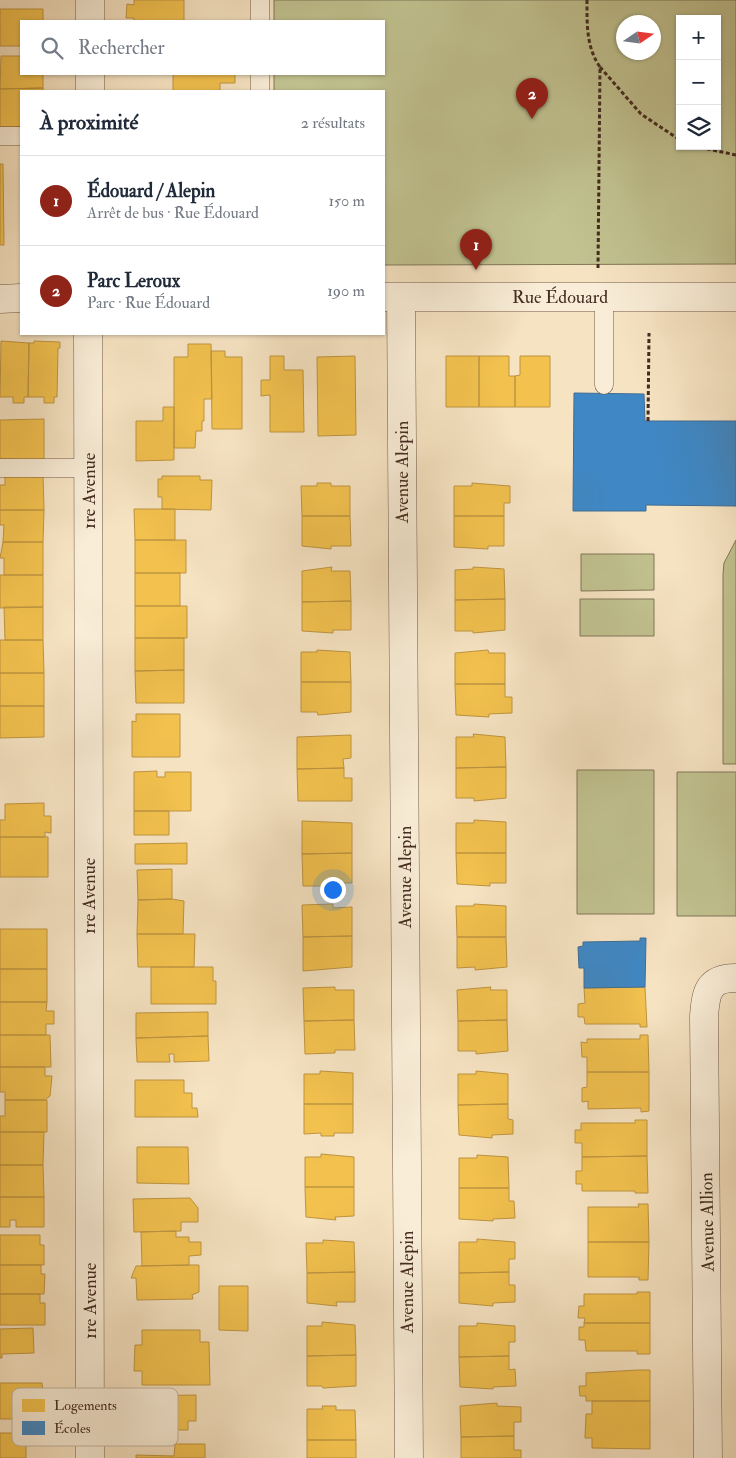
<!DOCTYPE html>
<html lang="fr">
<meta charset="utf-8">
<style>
:root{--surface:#fff;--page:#f6f6f7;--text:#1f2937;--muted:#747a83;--line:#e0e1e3;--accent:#8f2418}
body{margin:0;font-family:"IM FELL Double Pica",serif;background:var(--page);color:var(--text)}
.controls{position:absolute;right:15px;top:15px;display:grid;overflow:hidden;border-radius:0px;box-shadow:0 1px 4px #0004}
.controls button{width:45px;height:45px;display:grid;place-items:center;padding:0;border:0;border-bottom:1px solid var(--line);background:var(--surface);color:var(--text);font:25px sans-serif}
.compass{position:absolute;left:616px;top:15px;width:45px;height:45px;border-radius:50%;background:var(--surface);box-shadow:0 1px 4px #0004;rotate:77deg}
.you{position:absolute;left:332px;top:889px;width:18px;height:18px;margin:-12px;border:4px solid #fff;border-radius:50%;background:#1a73e8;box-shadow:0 0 0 8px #1a73e833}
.badge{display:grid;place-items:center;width:32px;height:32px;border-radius:50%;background:var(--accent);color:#fff;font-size:16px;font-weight:700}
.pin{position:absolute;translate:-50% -41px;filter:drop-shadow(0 1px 2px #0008)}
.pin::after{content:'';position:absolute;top:26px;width:18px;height:15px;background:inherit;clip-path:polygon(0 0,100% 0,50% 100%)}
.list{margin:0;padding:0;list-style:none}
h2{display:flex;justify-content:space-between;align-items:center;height:65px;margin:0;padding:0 20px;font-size:21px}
h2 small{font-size:16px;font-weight:400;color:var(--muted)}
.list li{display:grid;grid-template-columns:32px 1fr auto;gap:15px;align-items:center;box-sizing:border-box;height:90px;padding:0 20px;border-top:1px solid var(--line)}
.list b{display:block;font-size:19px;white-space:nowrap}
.list p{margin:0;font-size:16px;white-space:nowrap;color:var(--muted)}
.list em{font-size:16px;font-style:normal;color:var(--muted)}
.icon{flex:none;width:28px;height:28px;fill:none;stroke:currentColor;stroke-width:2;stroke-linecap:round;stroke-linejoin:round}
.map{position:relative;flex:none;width:736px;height:1458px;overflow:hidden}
.search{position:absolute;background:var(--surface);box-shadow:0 1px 4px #0004;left:20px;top:20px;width:365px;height:55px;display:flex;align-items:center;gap:12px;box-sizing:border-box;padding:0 18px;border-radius:0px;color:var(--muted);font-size:19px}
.panel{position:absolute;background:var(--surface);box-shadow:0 1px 4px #0004;left:20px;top:90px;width:365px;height:245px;border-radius:0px}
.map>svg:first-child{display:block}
</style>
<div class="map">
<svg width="736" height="1458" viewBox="0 0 736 1458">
<rect width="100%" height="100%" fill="#f6e3c2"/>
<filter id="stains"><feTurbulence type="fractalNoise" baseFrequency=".004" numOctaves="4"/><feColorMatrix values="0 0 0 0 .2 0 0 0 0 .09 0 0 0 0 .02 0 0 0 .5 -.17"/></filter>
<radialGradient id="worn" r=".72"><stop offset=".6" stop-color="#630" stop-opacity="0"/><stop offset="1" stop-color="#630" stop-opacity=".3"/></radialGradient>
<path fill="#c1c290" stroke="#827758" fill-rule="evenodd" d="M274,0H736V264L384,265V91H274V74H384V21H274ZM680,19H717V146H680ZM624,22H654V52H624Z
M736,540V764H723V574L724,563Z
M581,554H654V590L581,591Z
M580,599H654V636H580Z
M577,770H654V914H577Z
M677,772H736V916H677Z"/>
<path fill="#f2c14e" stroke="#be9440" d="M134,0H184V21H134V18H126L127,4L134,5Z
M0,9H43V21H21V46H0Z
M1,56H21V74H43V88L0,89Z
M173,74H235V83H220V91H173Z
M43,88V91H21V127H0V89Z
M0,164H3L4,245H0Z
M1,341L29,343L28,397H24V403H13V397H0Z
M34,341L60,342V348H58L57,397H54V403H44V397H28L29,343H34Z
M188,344H211L212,399H204V421H202V431H196L195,448H174V357H188Z
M211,351H225V357H242V429H212Z
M270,356H284V370H303L304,432H270V395L261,396V380H270Z
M355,356L356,435L318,436L317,357Z
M446,356H479V407H446Z
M479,356H509V376H515V407H479Z
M520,356H550V407H515V376L520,375Z
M163,407H174V460L136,461V421H163Z
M44,419V460L0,459V420Z
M43,475L44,510H0V485H5V476Z
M162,476H200V480H212L211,510L162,509V497H158V479H162Z
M317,483H331V486H350V516H302L301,486H317Z
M472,483L510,486V503H504V516H454V486H472Z
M134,509H175V540H135Z
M0,510H44L43,542H3L4,525H0Z
M302,516H350L351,546H331V549L302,546Z
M454,516H504V546H488V549L454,547Z
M135,540H186V573H135Z
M3,542H43V575H4V558H0Z
M332,567L331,571H350L351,601L302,602V571Z
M473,567L504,569L505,599L455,600V570L473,569Z
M135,573H180V606H135Z
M0,575H43V607L0,608Z
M505,599V630L473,633V631H455V600Z
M351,601V630H333V633L302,631V602Z
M135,606H187V638H135Z
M4,607H43V640H5Z
M135,638H184V670L135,671Z
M0,640H43L44,673H0Z
M317,650L350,652L351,682H301V652H317Z
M488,650L489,653H505V684H455V653Z
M184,670V703H136L135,671Z
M0,673H44V706H0Z
M301,682H351V712L318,715L317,712H301Z
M455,684H505V697H512V713L489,714V717L456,715Z
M0,706H44V737L0,738Z
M136,714H180V757H132V721L136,722Z
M473,734L505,737L506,767L456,768V737H474Z
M351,735V758L343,759L344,768L297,769V737Z
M506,767V798L474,801V798H456V768Z
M344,768V778H352V801H298L297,769Z
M157,771V777H165V772H191V811H134V772Z
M44,803V816H51V833L45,832V837H0V820H5V804Z
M134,811H169V835H134Z
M474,820L506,822V853H456V823H474Z
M302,821L352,823V853L302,854Z
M0,837H48V877H0Z
M187,843V864H135V844Z
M352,853V883H334V886H303L302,854Z
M456,853H506V883H490V886L457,884Z
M172,869V899L138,900L137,870Z
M172,899L184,901L183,934H137L138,900Z
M333,904V908L352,907V936L303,937L302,905Z
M474,904L506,906V937H457L456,906H474Z
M0,929H47V969H0Z
M137,934H195L194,967H138Z
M352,936V967L303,971V937Z
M457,937H506L507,967L475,970V967L457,968Z
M151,967H213V981H216V1004H151Z
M0,969H47V1002H0Z
M335,987V990H354V1020L304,1021L303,988Z
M491,987L490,990H507V1020L458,1021L457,990Z
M645,987L647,1027H640V1024H585L584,1017H578V1004L585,1003L584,988Z
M0,1002H47L46,1011H54V1024H46V1035H0Z
M208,1012V1036L136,1038V1013Z
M354,1020L355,1050H335V1053L305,1054L304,1021Z
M507,1020L508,1051L476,1054V1051H458V1021Z
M0,1035H50L51,1067H0Z
M640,1035H648L649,1072H587V1057H582L581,1042L587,1043V1039H640Z
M208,1036L209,1061L174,1062V1054H169L170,1062H137L136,1038Z
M0,1067H45V1076H52L50,1096L45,1100H5V1092H0Z
M320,1071L353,1073V1104H304V1074H320Z
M476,1071L508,1074V1104L458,1105V1074H476Z
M587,1072H649V1111L641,1112V1108L588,1109V1101L582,1102V1088L587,1087Z
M135,1080H184V1093H192V1108H197L198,1117H135Z
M5,1100H47V1132H0V1116H5Z
M304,1104H353V1133H334V1136H321V1133L304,1134Z
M508,1104V1119L513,1120V1134L492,1135V1138L459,1135L458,1105Z
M635,1120H647V1156L582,1157V1143H575V1130H581V1123H635Z
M0,1132H44L43,1165H0Z
M137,1147H188L189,1184L137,1183Z
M321,1154L354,1157V1187H305V1157H321Z
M477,1155L508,1157L509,1188H459V1158H477Z
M647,1156L648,1193H635V1191H582V1184H576V1171H582V1157Z
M0,1165H43L44,1197H0Z
M305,1187H354V1216L335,1217L336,1220L306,1217Z
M459,1188H509V1201H514L515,1218L493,1219V1221L459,1219Z
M0,1197H44V1227H16V1220H10V1227H0Z
M190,1198L198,1208V1222H181V1231L134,1232L133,1199Z
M638,1204H648L649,1242H588V1207H639Z
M176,1231V1237H189V1242H201V1255L189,1256V1265L142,1266L141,1232Z
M0,1235H40V1245H44V1265H0Z
M477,1239L515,1242V1259H509V1272L459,1273V1242H477Z
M323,1240L354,1242L355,1272L307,1273L306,1243H323Z
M588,1242H649L648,1280H639V1277H588Z
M0,1265H41V1274H45L44,1294H0Z
M189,1265H199V1292L192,1295L193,1299L137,1300L136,1278H131L136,1266Z
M355,1272V1302H336L337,1306L307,1303V1273Z
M509,1272V1285H515V1302L493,1303V1306L459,1303V1273Z
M219,1286H248V1331L219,1330Z
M637,1292H650V1323H584L585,1318H578L579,1306H584V1294H637Z
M0,1294H40V1303H45V1325H0Z
M322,1322L355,1325L356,1355L307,1356V1326H322Z
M477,1323L515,1326V1342H509V1356L459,1357V1326H477Z
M584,1323H650V1354H637V1351H586L585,1340H579V1327H584Z
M33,1328L34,1353L2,1354V1358H0V1329Z
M142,1330H200V1342H209L210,1385H142V1371H134L135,1345H142Z
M356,1355V1386L323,1388L322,1386H307V1356Z
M509,1356V1370L515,1369L516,1386L493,1387V1389L460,1387L459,1357Z
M638,1370H650V1401H586V1396H580L579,1386H586V1373Z
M0,1383H42L43,1394H50L51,1408H43L42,1419H0Z
M196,1395V1421H188V1430H138V1396Z
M592,1401H650V1449L592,1448V1438H585L586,1414H592Z
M497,1403V1406L521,1407V1422H514V1436L461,1437L460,1406Z
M322,1406H336V1410H355L356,1440H307V1409H323Z
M0,1433H26V1458H0Z
M514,1436V1450H521V1458H461V1437Z
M307,1440H356V1458H307Z
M175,1444H205V1458H136V1455L174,1456Z"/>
<path fill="#3f88c5" stroke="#406c94" d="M574,393L644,394L645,421H736V506L646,505V511H573Z
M640,938H646L645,987L584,988V968H579L578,947L583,946V942L640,941Z"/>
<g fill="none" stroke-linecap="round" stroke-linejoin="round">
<g stroke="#705a49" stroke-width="19">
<path id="service" d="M260,0V21
M260,74V91
M0,136H21
M604,385V298
M0,468H89"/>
</g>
<g stroke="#705a49" stroke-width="29">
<path id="minor" d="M90,21V0
M90,91V74
M384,297H736
M401,297L409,1458
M0,299L21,298
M88,334L90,1458
M708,1458L704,1016C706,992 708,978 736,978"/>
</g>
<path stroke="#442c21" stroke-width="3" stroke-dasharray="4 2.5" stroke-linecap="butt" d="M587,0C587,23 586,47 600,67L598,268
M600,67L641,114L680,140
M694,146L736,155
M648,421L649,333"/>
<use href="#service" stroke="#f9edd7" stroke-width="18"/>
<use href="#minor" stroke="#f9edd7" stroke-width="28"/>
</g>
<g text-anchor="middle" stroke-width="5" stroke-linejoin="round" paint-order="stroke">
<g font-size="18" fill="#442c21" stroke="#f9edd7">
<text x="560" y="303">Rue Édouard</text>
<text transform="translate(402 472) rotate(-90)" y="6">Avenue Alepin</text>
<text transform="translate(89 491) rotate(-90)" y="6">1re Avenue</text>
<text transform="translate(405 877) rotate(-90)" y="6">Avenue Alepin</text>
<text transform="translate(89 896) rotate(-90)" y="6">1re Avenue</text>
<text transform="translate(707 1222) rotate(-91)" y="6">Avenue Allion</text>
<text transform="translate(407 1282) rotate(-90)" y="6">Avenue Alepin</text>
<text transform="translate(90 1301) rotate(-90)" y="6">1re Avenue</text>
</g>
</g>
<rect x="12" y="1388" width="166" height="58" rx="8" fill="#f9edd7" stroke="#c3b3a0" stroke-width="1"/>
<rect x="22" y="1399" width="23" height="13" fill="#f2c14e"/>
<rect x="22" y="1421" width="23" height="14" fill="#3f88c5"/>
<g font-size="14" fill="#442c21">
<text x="54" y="1410">Logements</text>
<text x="54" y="1433">Écoles</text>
</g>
<rect width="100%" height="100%" filter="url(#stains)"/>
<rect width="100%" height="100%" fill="url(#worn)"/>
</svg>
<div class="controls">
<button>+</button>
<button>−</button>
<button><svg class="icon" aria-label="layers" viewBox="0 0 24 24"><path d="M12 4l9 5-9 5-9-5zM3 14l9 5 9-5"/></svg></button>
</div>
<svg class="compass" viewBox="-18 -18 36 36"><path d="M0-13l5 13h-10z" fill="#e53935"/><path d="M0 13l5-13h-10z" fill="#747a83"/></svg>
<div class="you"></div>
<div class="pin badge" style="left:476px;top:270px">1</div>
<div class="pin badge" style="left:532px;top:119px">2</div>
<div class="search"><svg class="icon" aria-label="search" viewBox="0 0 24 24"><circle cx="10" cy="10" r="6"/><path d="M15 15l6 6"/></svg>Rechercher</div>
<section class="panel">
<h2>À proximité<small>2 résultats</small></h2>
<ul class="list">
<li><span class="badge">1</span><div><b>Édouard / Alepin</b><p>Arrêt de bus · Rue Édouard</p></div><em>150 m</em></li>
<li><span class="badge">2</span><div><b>Parc Leroux</b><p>Parc · Rue Édouard</p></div><em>190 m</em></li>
</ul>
</section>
</div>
